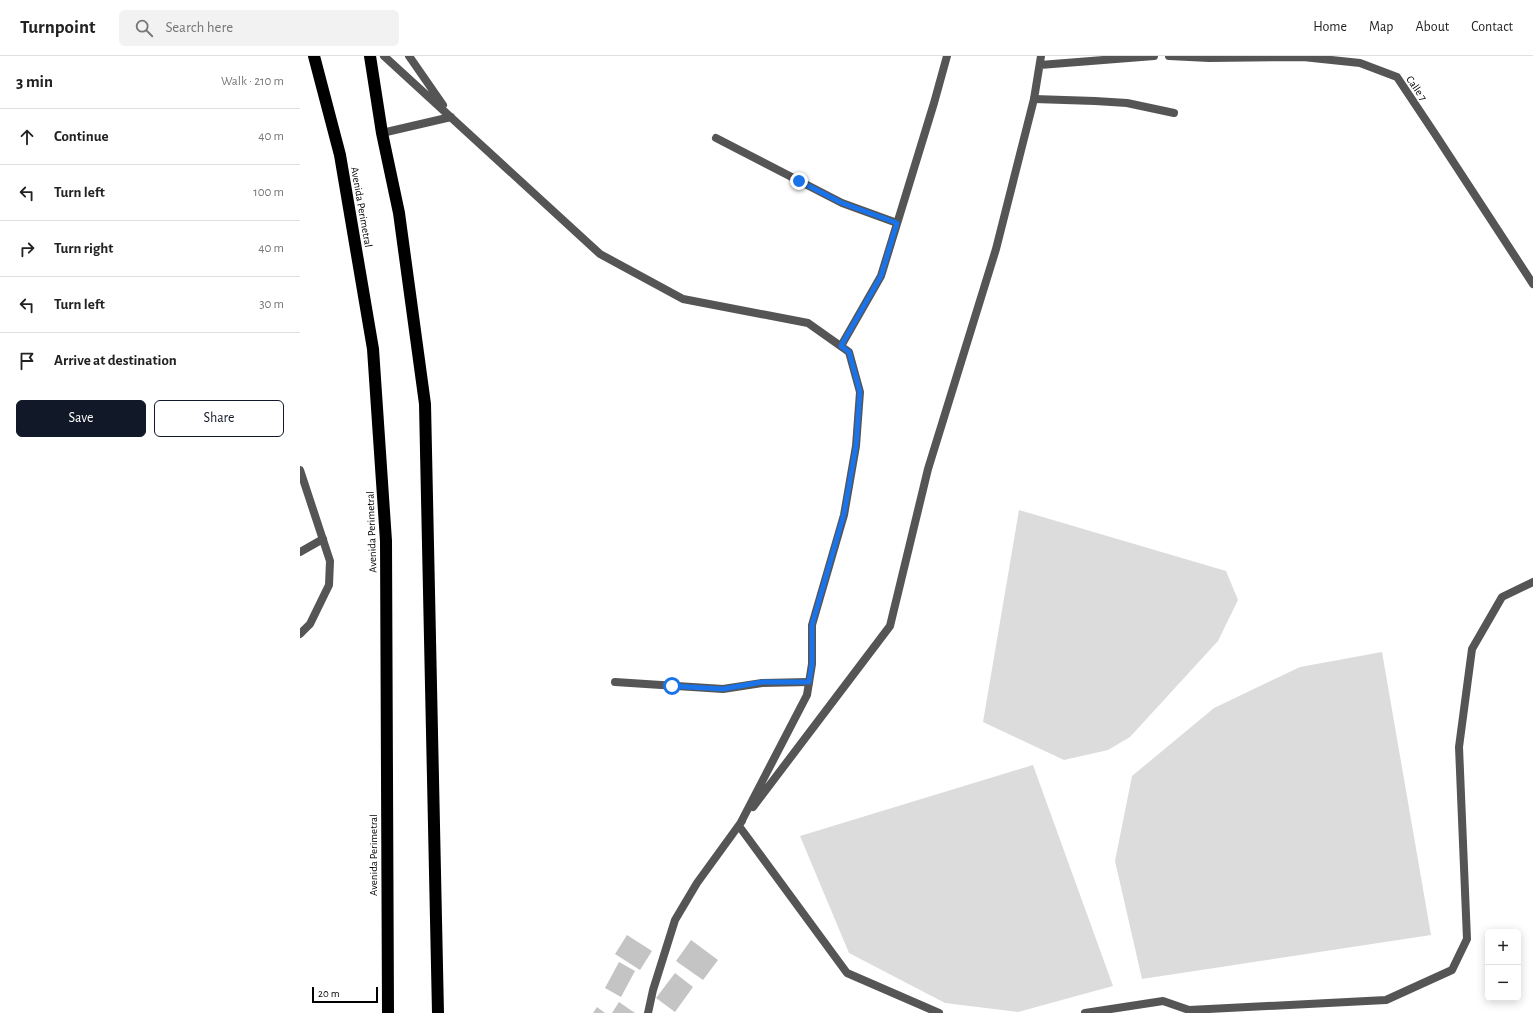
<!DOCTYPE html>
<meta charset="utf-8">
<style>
:root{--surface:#fff;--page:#f2f2f2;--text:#222;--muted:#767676;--line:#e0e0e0;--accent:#111827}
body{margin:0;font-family:"Alegreya Sans",sans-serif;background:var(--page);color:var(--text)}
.controls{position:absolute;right:12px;bottom:12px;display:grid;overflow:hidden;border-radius:6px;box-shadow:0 2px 10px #0003}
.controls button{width:36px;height:36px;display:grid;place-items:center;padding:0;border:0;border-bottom:1px solid var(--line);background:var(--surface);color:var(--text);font:20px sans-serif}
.scale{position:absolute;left:12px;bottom:10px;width:66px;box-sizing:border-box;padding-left:4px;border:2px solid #000;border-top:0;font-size:11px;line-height:14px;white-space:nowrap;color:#000;-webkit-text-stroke:3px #fff;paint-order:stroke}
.stop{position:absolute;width:12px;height:12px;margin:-9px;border:3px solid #1a73e8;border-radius:50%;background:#fff}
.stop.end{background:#1a73e8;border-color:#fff;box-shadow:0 1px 4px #0008}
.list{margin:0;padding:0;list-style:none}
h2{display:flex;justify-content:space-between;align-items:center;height:52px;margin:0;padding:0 16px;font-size:17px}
h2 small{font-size:13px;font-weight:400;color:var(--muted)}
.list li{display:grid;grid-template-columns:26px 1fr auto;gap:12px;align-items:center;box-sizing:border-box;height:56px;padding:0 16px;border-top:1px solid var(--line)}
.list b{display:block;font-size:15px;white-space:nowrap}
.list em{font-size:13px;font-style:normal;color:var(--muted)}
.actions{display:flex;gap:8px;padding:12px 16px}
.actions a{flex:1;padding:9px 0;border:1px solid var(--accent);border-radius:6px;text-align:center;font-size:14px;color:var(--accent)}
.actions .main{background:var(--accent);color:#fff}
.icon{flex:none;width:22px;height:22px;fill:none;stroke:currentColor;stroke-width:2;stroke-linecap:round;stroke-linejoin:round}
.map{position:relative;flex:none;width:1233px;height:957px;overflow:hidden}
header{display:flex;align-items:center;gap:24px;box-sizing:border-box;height:56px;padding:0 20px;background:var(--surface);border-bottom:1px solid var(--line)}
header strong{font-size:19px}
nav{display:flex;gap:22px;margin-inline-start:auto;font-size:14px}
.search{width:280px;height:36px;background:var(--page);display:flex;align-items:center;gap:10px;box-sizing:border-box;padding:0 14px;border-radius:6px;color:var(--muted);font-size:15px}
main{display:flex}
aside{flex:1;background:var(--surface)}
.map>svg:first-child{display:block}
</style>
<header>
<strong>Turnpoint</strong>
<div class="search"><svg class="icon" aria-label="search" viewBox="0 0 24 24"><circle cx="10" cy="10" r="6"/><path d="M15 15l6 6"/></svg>Search here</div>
<nav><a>Home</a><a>Map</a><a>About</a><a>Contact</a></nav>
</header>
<main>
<aside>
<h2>3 min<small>Walk · 210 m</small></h2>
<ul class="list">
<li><svg class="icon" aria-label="ahead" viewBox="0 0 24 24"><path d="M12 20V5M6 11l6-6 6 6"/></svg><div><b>Continue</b></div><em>40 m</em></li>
<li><svg class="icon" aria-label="left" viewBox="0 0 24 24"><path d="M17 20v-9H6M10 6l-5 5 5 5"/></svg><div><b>Turn left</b></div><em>100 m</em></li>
<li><svg class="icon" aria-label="right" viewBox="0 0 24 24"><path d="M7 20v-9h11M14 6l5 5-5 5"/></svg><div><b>Turn right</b></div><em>40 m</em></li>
<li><svg class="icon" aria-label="left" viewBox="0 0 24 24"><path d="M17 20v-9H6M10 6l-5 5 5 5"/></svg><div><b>Turn left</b></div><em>30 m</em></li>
<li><svg class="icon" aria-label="arrive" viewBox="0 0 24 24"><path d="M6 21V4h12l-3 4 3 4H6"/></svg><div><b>Arrive at destination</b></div></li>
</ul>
<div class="actions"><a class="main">Save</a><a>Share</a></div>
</aside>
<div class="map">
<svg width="1233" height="957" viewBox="0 0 1233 957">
<rect width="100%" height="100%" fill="#fff"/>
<path fill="#dcdcdc" d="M719,454L926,515L938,544L918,585L830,681L808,694L764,704L683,666Z
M1082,596L1131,879L842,923L815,805L832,720L914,652L1000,611Z
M733,709L813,930L718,956L645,947L549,897L500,780Z"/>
<path fill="#c4c4c4" d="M327,879L352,895L340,914L315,898Z
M391,884L418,904L403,924L376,905Z
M319,906L335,915L321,941L305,932Z
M375,917L393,931L375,956L356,942Z
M319,946L335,957H312Z
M297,951L305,957H293Z"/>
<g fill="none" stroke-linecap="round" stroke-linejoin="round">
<path stroke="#555" stroke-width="8" d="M734,43L795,45L827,47L874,57
M0,496L23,483
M315,626L423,633L462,627L509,626"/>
<path stroke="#555" stroke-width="8" d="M84,0L300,198L383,243L508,267L549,296L560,336L556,390L544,459L512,569V608L507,639L439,770
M109,0L143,49
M869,0L909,2L1003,1L1060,7L1097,21L1135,78L1233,228
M740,9L854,0
M82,77L151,61
M416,82L542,147L597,167
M541,290L581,220L634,47L647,0
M0,414L30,505L29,529L10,568L0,578
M453,751L590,570L628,413L696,193L734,43L741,0
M439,770L547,917L639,957
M348,957L353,934L375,864L397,827L442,765
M785,957L863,945L889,954L1086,944L1152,914L1167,883L1159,691L1172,593L1202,541L1233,526"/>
<path stroke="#000" stroke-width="12" d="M14,0L40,99L73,293L86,485L88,957
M70,0L82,77L99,157L125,348L138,957"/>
</g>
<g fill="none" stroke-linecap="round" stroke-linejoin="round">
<path stroke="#1a73e8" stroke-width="5" d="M372,630L423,633L462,626H509L512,608V569L544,458L556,390L560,336L549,296L541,290L581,220L597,167L542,147L499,125"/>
</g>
<g text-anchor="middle" stroke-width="3" stroke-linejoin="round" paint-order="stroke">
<g font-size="11" fill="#000" stroke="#fff">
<text transform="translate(1117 32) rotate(55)" y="4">Calle 7</text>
<text transform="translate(62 151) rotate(80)" y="4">Avenida Perimetral</text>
<text transform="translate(71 476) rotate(-92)" y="4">Avenida Perimetral</text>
<text transform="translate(73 799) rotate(-90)" y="4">Avenida Perimetral</text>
</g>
</g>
</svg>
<div class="controls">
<button>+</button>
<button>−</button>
</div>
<div class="scale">20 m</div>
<div class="stop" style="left:372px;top:630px"></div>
<div class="stop end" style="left:499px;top:125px"></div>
</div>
</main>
